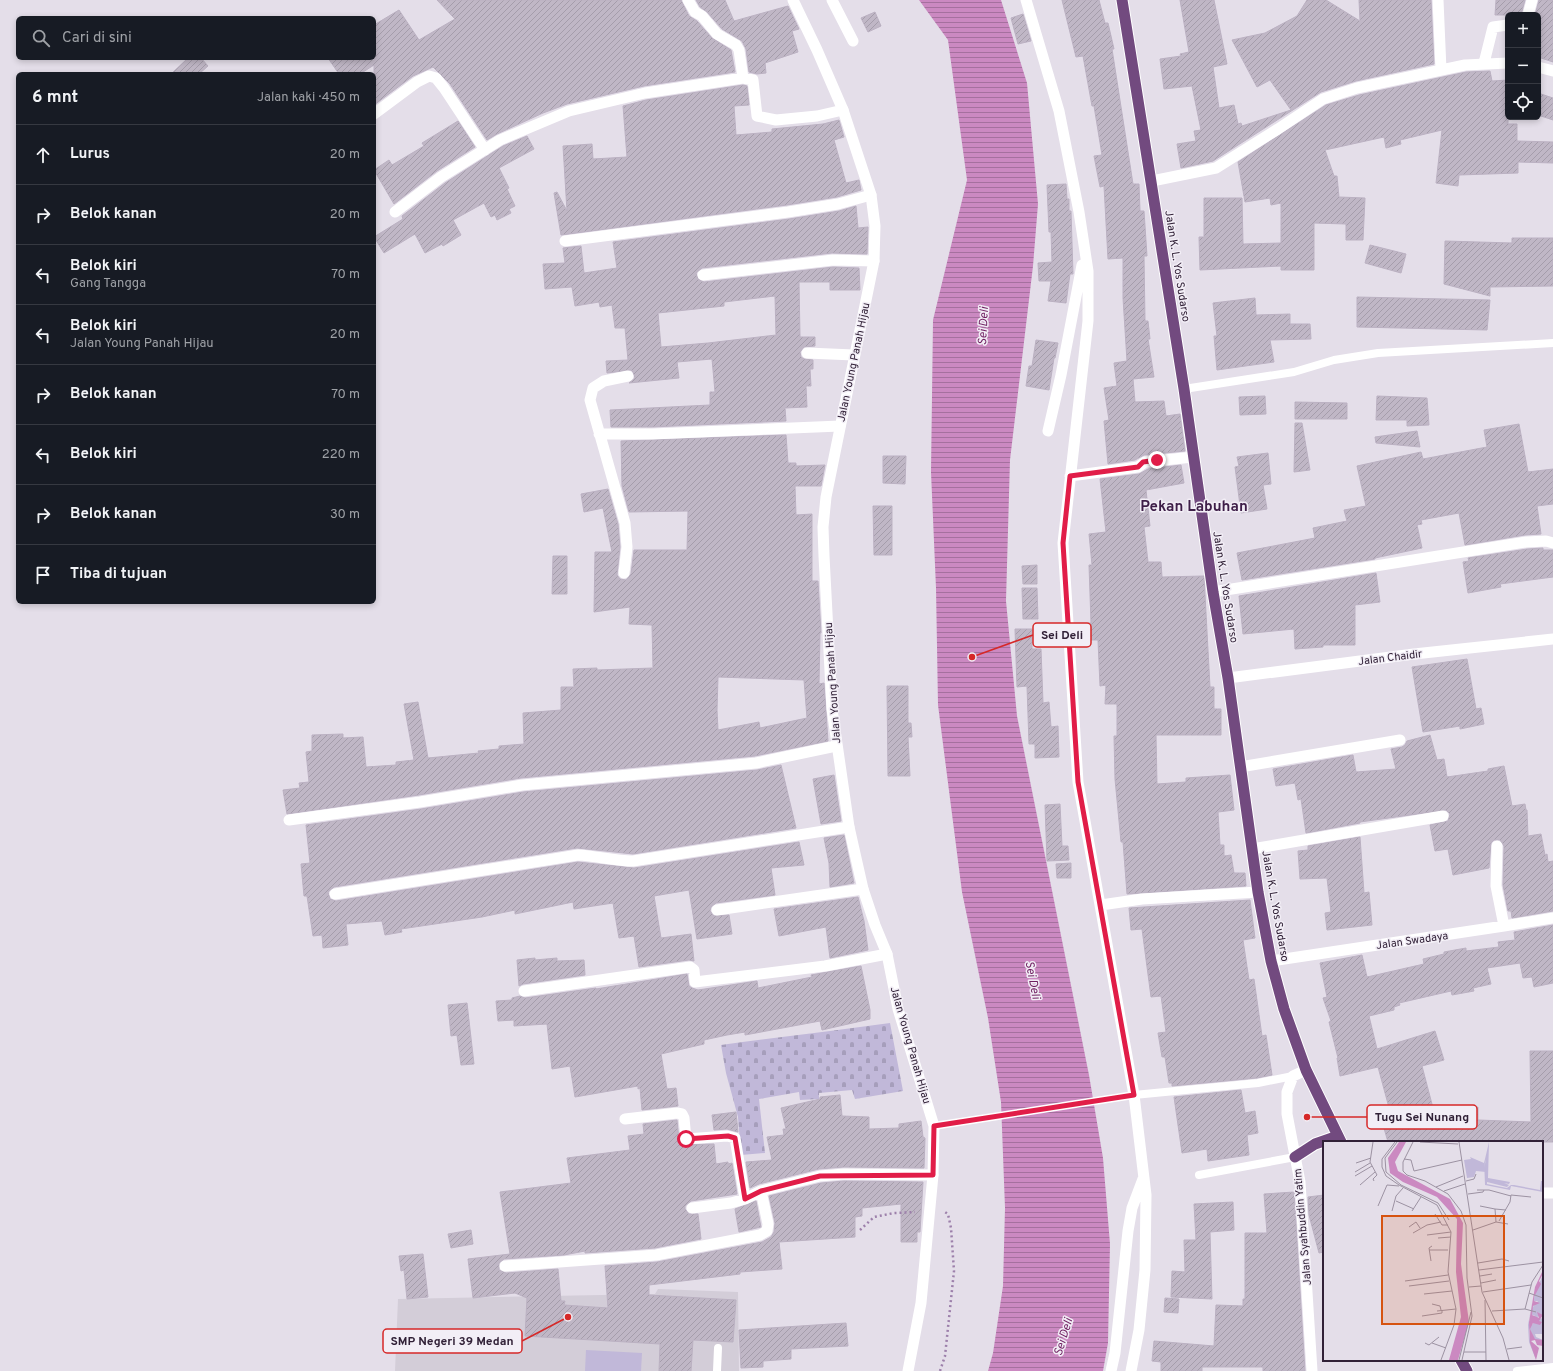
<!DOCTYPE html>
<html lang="id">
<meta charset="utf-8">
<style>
:root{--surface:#171b24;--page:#242831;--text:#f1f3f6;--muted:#9ea1a6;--line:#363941}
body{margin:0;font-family:Overpass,sans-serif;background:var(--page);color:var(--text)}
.controls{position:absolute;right:12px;top:12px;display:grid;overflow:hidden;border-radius:6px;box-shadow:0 2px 6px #0003}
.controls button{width:36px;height:36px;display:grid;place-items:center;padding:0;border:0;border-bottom:1px solid var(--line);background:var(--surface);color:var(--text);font:20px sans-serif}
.stop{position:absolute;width:12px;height:12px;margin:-9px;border:3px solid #e11d48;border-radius:50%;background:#fff}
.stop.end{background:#e11d48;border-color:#fff;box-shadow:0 1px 4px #0008}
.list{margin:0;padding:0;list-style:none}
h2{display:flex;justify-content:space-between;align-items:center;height:52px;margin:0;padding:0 16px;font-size:17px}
h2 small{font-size:13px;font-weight:400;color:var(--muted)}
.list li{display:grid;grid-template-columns:26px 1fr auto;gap:12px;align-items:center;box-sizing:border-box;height:60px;padding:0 16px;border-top:1px solid var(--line)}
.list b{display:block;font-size:15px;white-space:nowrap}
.list p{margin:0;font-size:13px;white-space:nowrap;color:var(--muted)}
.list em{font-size:13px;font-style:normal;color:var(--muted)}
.icon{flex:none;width:22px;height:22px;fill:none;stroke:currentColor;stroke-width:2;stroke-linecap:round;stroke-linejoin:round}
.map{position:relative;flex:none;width:1553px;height:1371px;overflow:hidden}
.search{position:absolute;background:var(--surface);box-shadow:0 2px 6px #0003;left:16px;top:16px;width:360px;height:44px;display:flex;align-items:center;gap:10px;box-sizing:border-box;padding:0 14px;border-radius:6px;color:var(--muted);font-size:15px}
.panel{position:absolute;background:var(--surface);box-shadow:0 2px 6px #0003;left:16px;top:72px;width:360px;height:532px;border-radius:6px}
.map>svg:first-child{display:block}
</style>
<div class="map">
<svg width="1553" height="1371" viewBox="0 0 1553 1371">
<defs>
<pattern id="cemetery-stones" width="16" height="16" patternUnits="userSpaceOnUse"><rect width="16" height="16" fill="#c1b8d9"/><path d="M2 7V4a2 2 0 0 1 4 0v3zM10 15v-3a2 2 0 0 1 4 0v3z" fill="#a69ebb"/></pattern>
<pattern id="water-rules" width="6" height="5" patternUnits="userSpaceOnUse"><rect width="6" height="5" fill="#cb89c1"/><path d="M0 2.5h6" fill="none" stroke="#a5709e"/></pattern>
<pattern id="building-hatch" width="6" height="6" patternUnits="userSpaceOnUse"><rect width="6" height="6" fill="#c0b7c6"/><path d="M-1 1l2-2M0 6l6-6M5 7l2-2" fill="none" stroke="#a59dab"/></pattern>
</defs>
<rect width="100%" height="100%" fill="#e4dee9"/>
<path fill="#d3cdd8" d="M658,1289L738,1292L739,1371H395L398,1299L655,1294Z"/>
<path fill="#c1b8d9" d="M586,1350L642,1353L641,1371H585Z"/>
<path fill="url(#cemetery-stones)" d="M890,1023L903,1091L855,1099L852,1090L819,1093V1099L800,1100L799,1092L759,1099L765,1153L741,1155L738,1117L726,1073L721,1045C777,1037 834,1031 890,1023Z"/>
<path fill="url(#water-rules)" d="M919,0H1001L1027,83L1038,204L1033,266L1010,460L1006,601L1017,716L1089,1075L1103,1158L1110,1244L1108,1343L1103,1371H988L993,1353L1003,1286L1005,1208L1001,1102L988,1018L962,892L938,705L936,588L931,472L933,320L967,180L948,40Z"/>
<path fill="url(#building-hatch)" stroke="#bbb1c2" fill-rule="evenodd" d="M437,0H681L689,16L697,21L712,38L731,50L735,72L644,86L567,104L543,113L497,134L487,140L450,84L433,67L413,76L374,105V65L360,74H339L328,58H374V25L399,10L419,40L455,19Z
M696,0H725L734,21L788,6L799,29L792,31L798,52L765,63L766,73L757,74L749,72L746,49L742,41L722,29L707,12L700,7Z
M1062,0H1099L1105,23H1108L1114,49H1112L1133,184H1139L1140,211H1144L1147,256H1144L1145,321H1148L1150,339H1148L1154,377L1133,379L1135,402L1164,401L1166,416L1180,414L1185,451L1144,455L1135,460L1108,464L1104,421L1109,420L1104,388L1117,386L1114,363L1127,361L1123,298V258L1108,259L1104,186L1100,187L1094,156L1102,155L1094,106H1092L1083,56L1076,57Z
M1180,0H1214L1227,64L1213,67L1219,108L1234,105L1238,124L1241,123L1242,126L1291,110L1270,80L1257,87L1232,40L1265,33L1297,16L1307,0H1326L1360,21L1359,0H1431L1434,64L1356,81L1321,92L1213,161L1181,168L1177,144L1196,141L1194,131L1201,130L1192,86L1164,89L1160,59L1181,56L1180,54L1189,52Z
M1496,0H1525L1521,15H1495Z
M1539,0H1553V62L1538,57V15H1535Z
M875,12L881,26L868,32L861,18Z
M1023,14L1031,41L1018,44L1011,18Z
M188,58H201L208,66L199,74H171Z
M1490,71L1492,81L1508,80V124H1517V141L1553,142V163L1518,162V173L1459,175L1458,186L1436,183L1442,130L1400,140L1401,144L1386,148L1384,137L1325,150L1334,176H1337L1339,197L1365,198L1363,240H1346V224L1314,223V270H1281V266L1200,270L1199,237H1204V198H1242L1243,244L1281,243V203L1271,205L1270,198L1245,202L1238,162L1326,105L1359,95L1466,72Z
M743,85L747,86L749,105L734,106L736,135L772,132V129L823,124L839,120L844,137L834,140L846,183L859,180L861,190L837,197L787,205L561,235L554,193L557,192L567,211L563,146L592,144L593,159L627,157L623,106L646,100Z
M1538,93L1553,98V120L1538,115Z
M458,121L475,147L437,171L394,204L374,170L389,160L392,165L424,146L422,143Z
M527,136L534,149L499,168L509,188L507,189L515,206L509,209L511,213L497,220L495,215L491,217L484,203L453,220L461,235L443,246L442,244L425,253L415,234L384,253L374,237L403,219L402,216L445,183L503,146Z
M1066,184L1067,199H1069V211H1071L1073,274H1070L1066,303L1048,301L1051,281H1039L1038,263L1052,262L1051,232H1049L1047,185Z
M856,206L858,228L868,227L867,254L832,253L702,268L696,273L698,279L704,282L833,267L859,268L860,290H830V282H799L800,337H815V346L804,347L800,352L801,357L804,359L813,360V369H810L811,386H806L807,407L785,408L786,421L652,427H611L610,410L710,405V392H715L712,359L677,362L679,378L629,383L635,378L633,372L631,370L607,373L606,361L628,360L625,328H615L612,305L600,307L599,302L575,306L572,287L545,289L543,264L565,263L563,248L581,246L584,273L617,268L613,242L789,219L839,211ZM775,296L776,335L708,343L661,347L658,313L724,306V302Z
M1512,238H1553V286L1490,287V296L1444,284L1445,241L1512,243Z
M1370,245L1406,254L1401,273L1365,263Z
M1357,297L1490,300L1487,330L1357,327Z
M1255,298L1256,315L1290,314V324H1310L1311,339L1270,340L1274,362L1217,370L1214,336H1217L1213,303Z
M1036,340L1058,343L1055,358H1054L1049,390L1026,386L1029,366H1032Z
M1265,396L1266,414L1240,415L1239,397Z
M1377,396L1427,398L1429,425L1407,426V420H1376Z
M1295,402L1347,403V419H1295Z
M1295,423H1302L1310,470L1294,472Z
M1519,424L1528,472L1553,469V504L1537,506L1541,534L1525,535L1465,545L1459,513L1421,520L1422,524L1417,525L1422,548L1375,558V559L1242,580L1237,553L1315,538L1313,528L1347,521L1344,510L1366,506L1357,466L1421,452L1423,459L1487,447L1484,430Z
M1417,431L1420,447L1376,443L1375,437Z
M786,435L788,463H796V466L825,465L821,486H795L796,515L812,514V581H818L821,633H820L819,684L824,683L828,741L755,756L521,778L419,795L287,814L283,790L300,788L299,783L309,782L306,752L312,751V735L343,734V738L363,737L366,767L396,765V762L414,760L404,704L418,702L428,758L479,753L478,751L499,749V746L524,744L523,713L561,710V687H574L573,669L597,668V670L653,668L652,625L629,624L630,607L594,612L595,552H612L603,508L584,512L581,494L608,489L618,524L620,547L617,575L620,579L626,580L631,574L634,550H687L688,511L629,512L622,486L621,441ZM718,677L804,680L807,718L760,728L759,722L718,730L717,710Z
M1268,453L1271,484L1263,485L1267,509L1241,513L1235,467L1239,466L1237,457Z
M883,456H906L905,484L883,483Z
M1181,465L1184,483L1146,490L1150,526L1144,527L1148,562H1161L1162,577L1204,576L1210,687H1214V709H1221V735H1156L1157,784L1186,782V778L1230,775L1234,810L1218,812L1220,845H1224V856L1231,855L1234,873H1245L1246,886L1127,894L1123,842H1121L1115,779L1114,736H1117V704H1105L1106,685L1100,686L1098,640H1090L1089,623H1091L1089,565H1092L1089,534L1106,532L1100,479L1139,474L1148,469Z
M873,506H892V555H874Z
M1543,548V550H1553V577L1500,584L1501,587L1468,593L1463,562L1469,561L1468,558L1527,549Z
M553,556H567V594H552Z
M1037,565V584H1023L1022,566Z
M1376,573L1380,602L1355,605V645H1323V647L1295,649L1294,629L1243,634L1239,596Z
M1022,588H1037L1038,619H1023Z
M1015,629H1032V649H1041L1043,703L1049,702L1051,727L1058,726L1059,757L1035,758V744H1029L1027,686L1017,687Z
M1467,659L1476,709L1481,708L1484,724L1460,729V726L1423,732L1412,667Z
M887,686H908V723H911L912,737H908L910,776H888Z
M1430,735L1437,760L1444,759L1447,777L1488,771V769L1504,766L1512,806L1525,804L1526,810H1527L1528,836L1541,834L1545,855L1547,854L1548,862L1553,861V911L1512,918L1511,911H1508L1503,885L1504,846L1500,840H1494L1491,843L1489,868L1453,875L1448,849L1435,851L1430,825L1448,821L1450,814L1446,810L1360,822V823L1306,833L1301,799L1298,800L1295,783L1276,786L1273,769L1353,755L1356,772L1396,769L1391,749L1402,747L1405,745L1407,741Z
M781,765L796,828L633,854L577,848L334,887L328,892L330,899L336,901L578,862L634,868L799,842L804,865L771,868L775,895L716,903L711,907L710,911L714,916L729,915L732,934L697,939L689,890L654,896L661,938L691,934L694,961L689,960L639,967L634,936L619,938L613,903L574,909L573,902L515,914V910L482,917L401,929L402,932L385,935L382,921L346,924L348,945L323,948L322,935L313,936L307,896H304L301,864L310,863L306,825L421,809L523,792L757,770Z
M834,775L841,821L821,824L813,779Z
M1060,804L1062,846H1068L1069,860L1047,861L1045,805Z
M844,835L854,883L830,887L829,863L824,838Z
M1360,837L1364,893L1369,892L1372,925L1327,930L1325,913L1331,912L1327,878L1300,879L1298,851L1308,850V846Z
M1071,863V878H1057L1056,864Z
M858,897L864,921L868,950L830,958L826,927L779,936L774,909Z
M1250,900L1255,938L1243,940L1249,980L1254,979L1262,1036L1266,1035L1272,1075L1257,1078L1172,1086V1083H1169L1165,1057H1162L1158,1033L1166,1032L1161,996L1151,997L1142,929L1131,930L1129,908Z
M1553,925V983L1534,987L1532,977L1523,978L1520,963L1487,968L1491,984L1473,988L1474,991L1452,995L1451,991L1399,1003L1400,1005L1394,1007V1010L1369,1016L1377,1049L1435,1031L1444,1060L1422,1066L1433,1108L1478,1107V1120L1531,1122L1530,1051H1553V1142H1388L1381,1118L1391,1115L1378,1067L1340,1076L1337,1058H1338L1329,1022L1331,1021L1323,998L1327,997L1320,963L1362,955L1367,977L1424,964L1423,959L1444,954V952L1466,948V951L1499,947L1498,942L1515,940L1514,932Z
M535,958V960L557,958V961L584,960L585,975L523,984L519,986L517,960Z
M861,966L870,1010V1019L822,1030L820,1021L745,1035V1032L727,1035L704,1040V1044L661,1054L667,1089L676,1088L678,1106L642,1110L640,1088L638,1089V1086L575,1097L570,1066L552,1069L547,1024L514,1026V1020L498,1021L496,1001L512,1000V998L520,996L525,998L596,988V989L687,974L689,986L692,988L698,990L757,981L758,988L812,977L811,975Z
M467,1003L474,1064L461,1065L457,1035L451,1036L448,1005Z
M1241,1090L1245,1113L1255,1111L1258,1133L1247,1135L1249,1155L1208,1161L1207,1149L1182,1153L1174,1097Z
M840,1095L842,1116L869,1117V1129L899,1128V1124L921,1121L923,1137L925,1138L924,1168L844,1167L819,1169L759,1184L750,1188L746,1162L772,1160L767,1137L784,1135L783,1129H786L781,1108L820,1099V1097Z
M736,1112L738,1132L727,1129L714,1130L712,1115Z
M677,1120L679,1140L683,1145L714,1144L716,1164L728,1162V1164L732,1163L737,1194L691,1201L685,1206V1209L689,1214H698L701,1239L655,1248L585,1253V1251L564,1255L504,1259L499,1263V1270L506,1273L558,1269L561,1301H565L564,1305L608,1308L605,1266L657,1262L762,1242L771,1237L774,1232L775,1223L769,1196L821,1183L844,1181L923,1182L920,1232H917V1242H901V1204L862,1208V1216L855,1217V1237L779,1242L782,1269L740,1272V1274L649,1285V1295L736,1300L733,1342L693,1340L691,1371H659L660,1344L525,1336L527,1298L515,1293L473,1298L468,1259L510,1254L500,1192L571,1183L567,1158L630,1150L628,1136L644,1134L643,1124Z
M1294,1192L1305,1371H1263V1367H1202V1371H1161V1362L1152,1361L1154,1341L1214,1346L1216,1305L1243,1306V1299H1245V1233H1267L1264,1194Z
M1324,1195V1252L1319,1253L1309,1215L1308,1197Z
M756,1201L761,1227L739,1232L735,1209Z
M1233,1202L1234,1230L1210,1232L1212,1299L1171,1297L1172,1271L1185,1272L1184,1240H1196L1194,1204Z
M471,1230L473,1244L451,1248L448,1234Z
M423,1254L428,1297L407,1299L404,1270L401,1271L399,1256Z
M1165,1298L1179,1299L1178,1313L1164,1312Z
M846,1323L848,1346L791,1349V1359L763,1361V1367L741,1368L739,1330Z"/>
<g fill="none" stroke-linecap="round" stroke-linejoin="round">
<g stroke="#fff" stroke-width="13">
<path id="trunk" d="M1122,0L1184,389L1213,592L1228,678L1258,892L1271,961L1284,1009L1306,1070L1341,1142
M1295,1157L1315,1144L1338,1136
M1461,1360L1467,1371"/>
</g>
<path stroke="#9d80ab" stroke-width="2.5" stroke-dasharray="2 3" stroke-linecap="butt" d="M860,1230L874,1217L894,1213L915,1212
M940,1371L945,1356L954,1271L951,1228L948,1214L945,1212"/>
<path stroke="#fff" stroke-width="8" d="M1184,389L1294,372L1334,360L1378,353L1553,343
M934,1126L1134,1095L1258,1083L1293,1076
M1199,1175L1295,1157
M717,1371L718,1348
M1517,1371L1553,1367"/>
<path stroke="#fff" stroke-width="11" d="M688,0L695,12L702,16L717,34L736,45L739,50L743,78
M832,0L853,41
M1026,0L1059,111L1079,212L1088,271V321L1063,543L1078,782L1134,1095L1146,1195L1145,1270L1139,1330L1131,1371
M1438,0L1441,70
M1528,15L1532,0
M1484,63L1493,27L1508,25
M1538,67L1553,71
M374,114L417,82L429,76L436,78L444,88L485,150
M1152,181L1216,168L1278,129L1323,99L1357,88L1465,65L1508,63
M395,212L441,177L500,140L569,111L645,93L743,78L753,80L757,116L776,120L817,116L843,110
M565,241L788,212L838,204L871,195
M703,275L833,260L874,261
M807,353L854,355
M1048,431L1061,375L1082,265
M599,434H652L840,426
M1070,476L1138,467L1145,462L1193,457
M624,573L627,547L625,523L590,400L593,388L604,381L628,376
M1213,592L1526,542L1546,541L1553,543
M1240,767L1400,740
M289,820L420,802L522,785L756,763L836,746
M1497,846L1496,886L1504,926
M1252,849L1443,816
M335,894L578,855C597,856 615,861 633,861L849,827
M1101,905L1142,899L1258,892
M717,910L863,889
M1271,961L1504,926L1553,918
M524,991L690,967L694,970L695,982L825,966L887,954
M1306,1070L1293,1076L1287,1092V1114L1300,1182L1312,1371
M625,1119L677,1113L682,1114L684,1118L686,1139L727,1136L735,1138L745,1199
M1542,1193H1553
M692,1208L731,1203L745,1199L761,1191L820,1176L844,1174L933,1175
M505,1266L656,1255L760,1235L767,1231L768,1224L761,1191
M1111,1371L1115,1353L1128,1231L1132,1208L1143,1179"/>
<path stroke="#fff" stroke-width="11" d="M793,0L817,50L843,110L871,195L875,226L874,261L826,497L823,527L824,556L832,709L849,827L863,889L875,925L887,954L898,1009L934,1126L933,1175L921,1303L908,1371
M1228,678L1414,654L1553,639"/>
<use href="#trunk" stroke="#724a7f" stroke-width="11"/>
</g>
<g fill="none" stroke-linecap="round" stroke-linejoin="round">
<path stroke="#e11d48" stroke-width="5" d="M686,1139L728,1136L735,1138L745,1199L761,1191L820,1176L933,1175L934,1126L1134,1095L1078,782L1063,543L1070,476L1138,467L1143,462L1157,460"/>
</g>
<g text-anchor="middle" stroke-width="3" stroke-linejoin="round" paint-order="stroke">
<g font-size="11" fill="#312137" stroke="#f2eef6">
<text transform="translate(1178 266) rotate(81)" y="4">Jalan K. L. Yos Sudarso</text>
<text transform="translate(853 362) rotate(-78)" y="4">Jalan Young Panah Hijau</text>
<text transform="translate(1226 587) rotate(81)" y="4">Jalan K. L. Yos Sudarso</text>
<text transform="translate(1390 657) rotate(-7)" y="4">Jalan Chaidir</text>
<text transform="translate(832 683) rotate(-94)" y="4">Jalan Young Panah Hijau</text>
<text transform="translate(1276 906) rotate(80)" y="4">Jalan K. L. Yos Sudarso</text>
<text transform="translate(1412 940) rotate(-8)" y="4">Jalan Swadaya</text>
<text transform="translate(911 1045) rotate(74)" y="4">Jalan Young Panah Hijau</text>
<text transform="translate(1302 1227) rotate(-95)" y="4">Jalan Syahbuddin Yatim</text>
</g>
<g font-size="12" font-style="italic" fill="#6f1f61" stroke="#f2eef6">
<text transform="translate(983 326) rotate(-87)" y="4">Sei Deli</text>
<text transform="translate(1033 980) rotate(79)" y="4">Sei Deli</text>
<text transform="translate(1063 1337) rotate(-73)" y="4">Sei Deli</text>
</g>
<g font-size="15" font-weight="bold" fill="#3e1e48" stroke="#f2eef6">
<text x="1194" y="511">Pekan Labuhan</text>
</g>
</g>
<g transform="translate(1323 1141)">
<rect width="220" height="220" fill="#e4dee9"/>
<path d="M166,1L165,37L187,41L186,43L181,42L186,44L184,46L164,41L162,18ZM161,18L164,28V43L184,47L188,44H191L217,49L218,40H220V51L188,45L187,49L162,44Z" fill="#c1b8d9"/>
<path d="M220,128L212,146L206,180L207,184L210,183L208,176L212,174H209V167L215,160H211V156L220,133V174L214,176L218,178L220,175V193H212L213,196L220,199H212L206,187L207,199L212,212L213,219L206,201L205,184L212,146Z" fill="#c1b8d9"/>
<path d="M147,16L161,22L163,31L153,30L151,36L144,37L141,19L148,18Z" fill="#c1b8d9"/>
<path d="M76,1H83L72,21L75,30L127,58L140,82L138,123L146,181L135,219H126L138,176L133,131L134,78L114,56L80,41L67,32L65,17ZM220,129V133L216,140L218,143L211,156V160L217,162L210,165L209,174L216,177L214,171L220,174L216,180L219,181L217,184L210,182L207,188L212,198L220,199V205L214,204L212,199L208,200L216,207L213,219L207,202L206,181L212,146Z" fill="#cb89c1"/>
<path fill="none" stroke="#9c92a2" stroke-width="1" d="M50,1L47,21L54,34L50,38L51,40M72,1L59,18V26L63,35L76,44L114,64L128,91L125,131L133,168L131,184L118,219M74,1L62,17L63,31L78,44L115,62L126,79M90,1L80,21V30L84,34L102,40L125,53L138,70L143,84L144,137L149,175L139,219M97,1L135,3M136,1L159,151L180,197L186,219M81,18L88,19L91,30L139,19M33,22L48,17M32,31L47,22M32,35L49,25M143,40L151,38L153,33M37,44L52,31M113,46L140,35M154,49H166L188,55M121,50L142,43M145,53L160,51L161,49M73,60L91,68M55,65L64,44L76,45M157,65L172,68M69,70L73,55L80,47M89,70L98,56M112,73L119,84H125M176,80L187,61L188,54L208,56M173,81L172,68L183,69M86,86L93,81L97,87M150,89L173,81L185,83M90,92L104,84L118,81M104,94L128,91M115,97L128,96M106,109H125M108,120L106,107L109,105M155,122L179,118L186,120M156,129L220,121M157,135L169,133M82,140L125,134M158,142L173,139M86,145L126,140M146,146L158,145M160,151L208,144M206,152L220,157M101,153L129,150M162,159L163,219M109,163L117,165L118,169M202,168L209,141L220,124M114,170L133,168M169,170L202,168L213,171M99,175L119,172V169M102,202L106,204L116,196M109,202L123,207M184,208L199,206M141,211H163M136,219L148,171"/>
<path fill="#d65310" fill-opacity="0.15" stroke="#d65310" stroke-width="2" d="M59,75H181V183H59Z"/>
<rect width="220" height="220" fill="none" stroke="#312137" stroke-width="2"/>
</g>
<path fill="none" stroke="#d62828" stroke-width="1.5" d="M972 657L1033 635M1307 1117L1367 1117M568 1317L522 1341"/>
<g fill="#d62828" stroke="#f2eef6" stroke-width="1.5">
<circle cx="972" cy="657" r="4"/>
<circle cx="1307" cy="1117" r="4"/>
<circle cx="568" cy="1317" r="4"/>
</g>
<g fill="#f2eef6" stroke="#d62828" stroke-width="1.5">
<rect x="1033" y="623" width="58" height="24" rx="4"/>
<rect x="1367" y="1105" width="110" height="24" rx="4"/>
<rect x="383" y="1329" width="139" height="24" rx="4"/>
</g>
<g font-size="12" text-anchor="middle" font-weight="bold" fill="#312137">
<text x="1062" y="639">Sei Deli</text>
<text x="1422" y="1121">Tugu Sei Nunang</text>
<text x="452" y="1345">SMP Negeri 39 Medan</text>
</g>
</svg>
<div class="controls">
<button>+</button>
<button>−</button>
<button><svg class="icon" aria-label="locate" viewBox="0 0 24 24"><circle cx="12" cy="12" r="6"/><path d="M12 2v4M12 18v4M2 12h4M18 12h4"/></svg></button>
</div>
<div class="stop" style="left:686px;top:1139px"></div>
<div class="stop end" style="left:1157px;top:460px"></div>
<div class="search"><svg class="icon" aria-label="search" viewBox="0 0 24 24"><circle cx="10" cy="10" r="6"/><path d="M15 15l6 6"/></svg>Cari di sini</div>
<section class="panel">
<h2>6 mnt<small>Jalan kaki · 450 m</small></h2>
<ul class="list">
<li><svg class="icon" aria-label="ahead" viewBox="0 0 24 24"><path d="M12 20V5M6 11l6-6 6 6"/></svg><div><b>Lurus</b></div><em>20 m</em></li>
<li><svg class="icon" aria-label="right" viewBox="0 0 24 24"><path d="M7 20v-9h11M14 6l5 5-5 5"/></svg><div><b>Belok kanan</b></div><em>20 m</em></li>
<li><svg class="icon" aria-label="left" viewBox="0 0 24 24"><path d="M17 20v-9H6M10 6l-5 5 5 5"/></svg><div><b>Belok kiri</b><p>Gang Tangga</p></div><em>70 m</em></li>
<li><svg class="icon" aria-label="left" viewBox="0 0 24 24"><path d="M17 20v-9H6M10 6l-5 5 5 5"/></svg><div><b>Belok kiri</b><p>Jalan Young Panah Hijau</p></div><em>20 m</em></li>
<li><svg class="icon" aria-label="right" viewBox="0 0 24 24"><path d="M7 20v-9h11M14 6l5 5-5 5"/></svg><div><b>Belok kanan</b></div><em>70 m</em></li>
<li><svg class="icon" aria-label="left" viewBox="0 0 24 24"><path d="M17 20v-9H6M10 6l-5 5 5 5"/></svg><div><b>Belok kiri</b></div><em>220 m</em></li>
<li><svg class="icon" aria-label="right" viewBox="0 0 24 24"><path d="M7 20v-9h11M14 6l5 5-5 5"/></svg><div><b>Belok kanan</b></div><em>30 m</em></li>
<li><svg class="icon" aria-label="arrive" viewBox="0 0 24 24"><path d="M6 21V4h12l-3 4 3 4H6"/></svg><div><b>Tiba di tujuan</b></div></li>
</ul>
</section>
</div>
